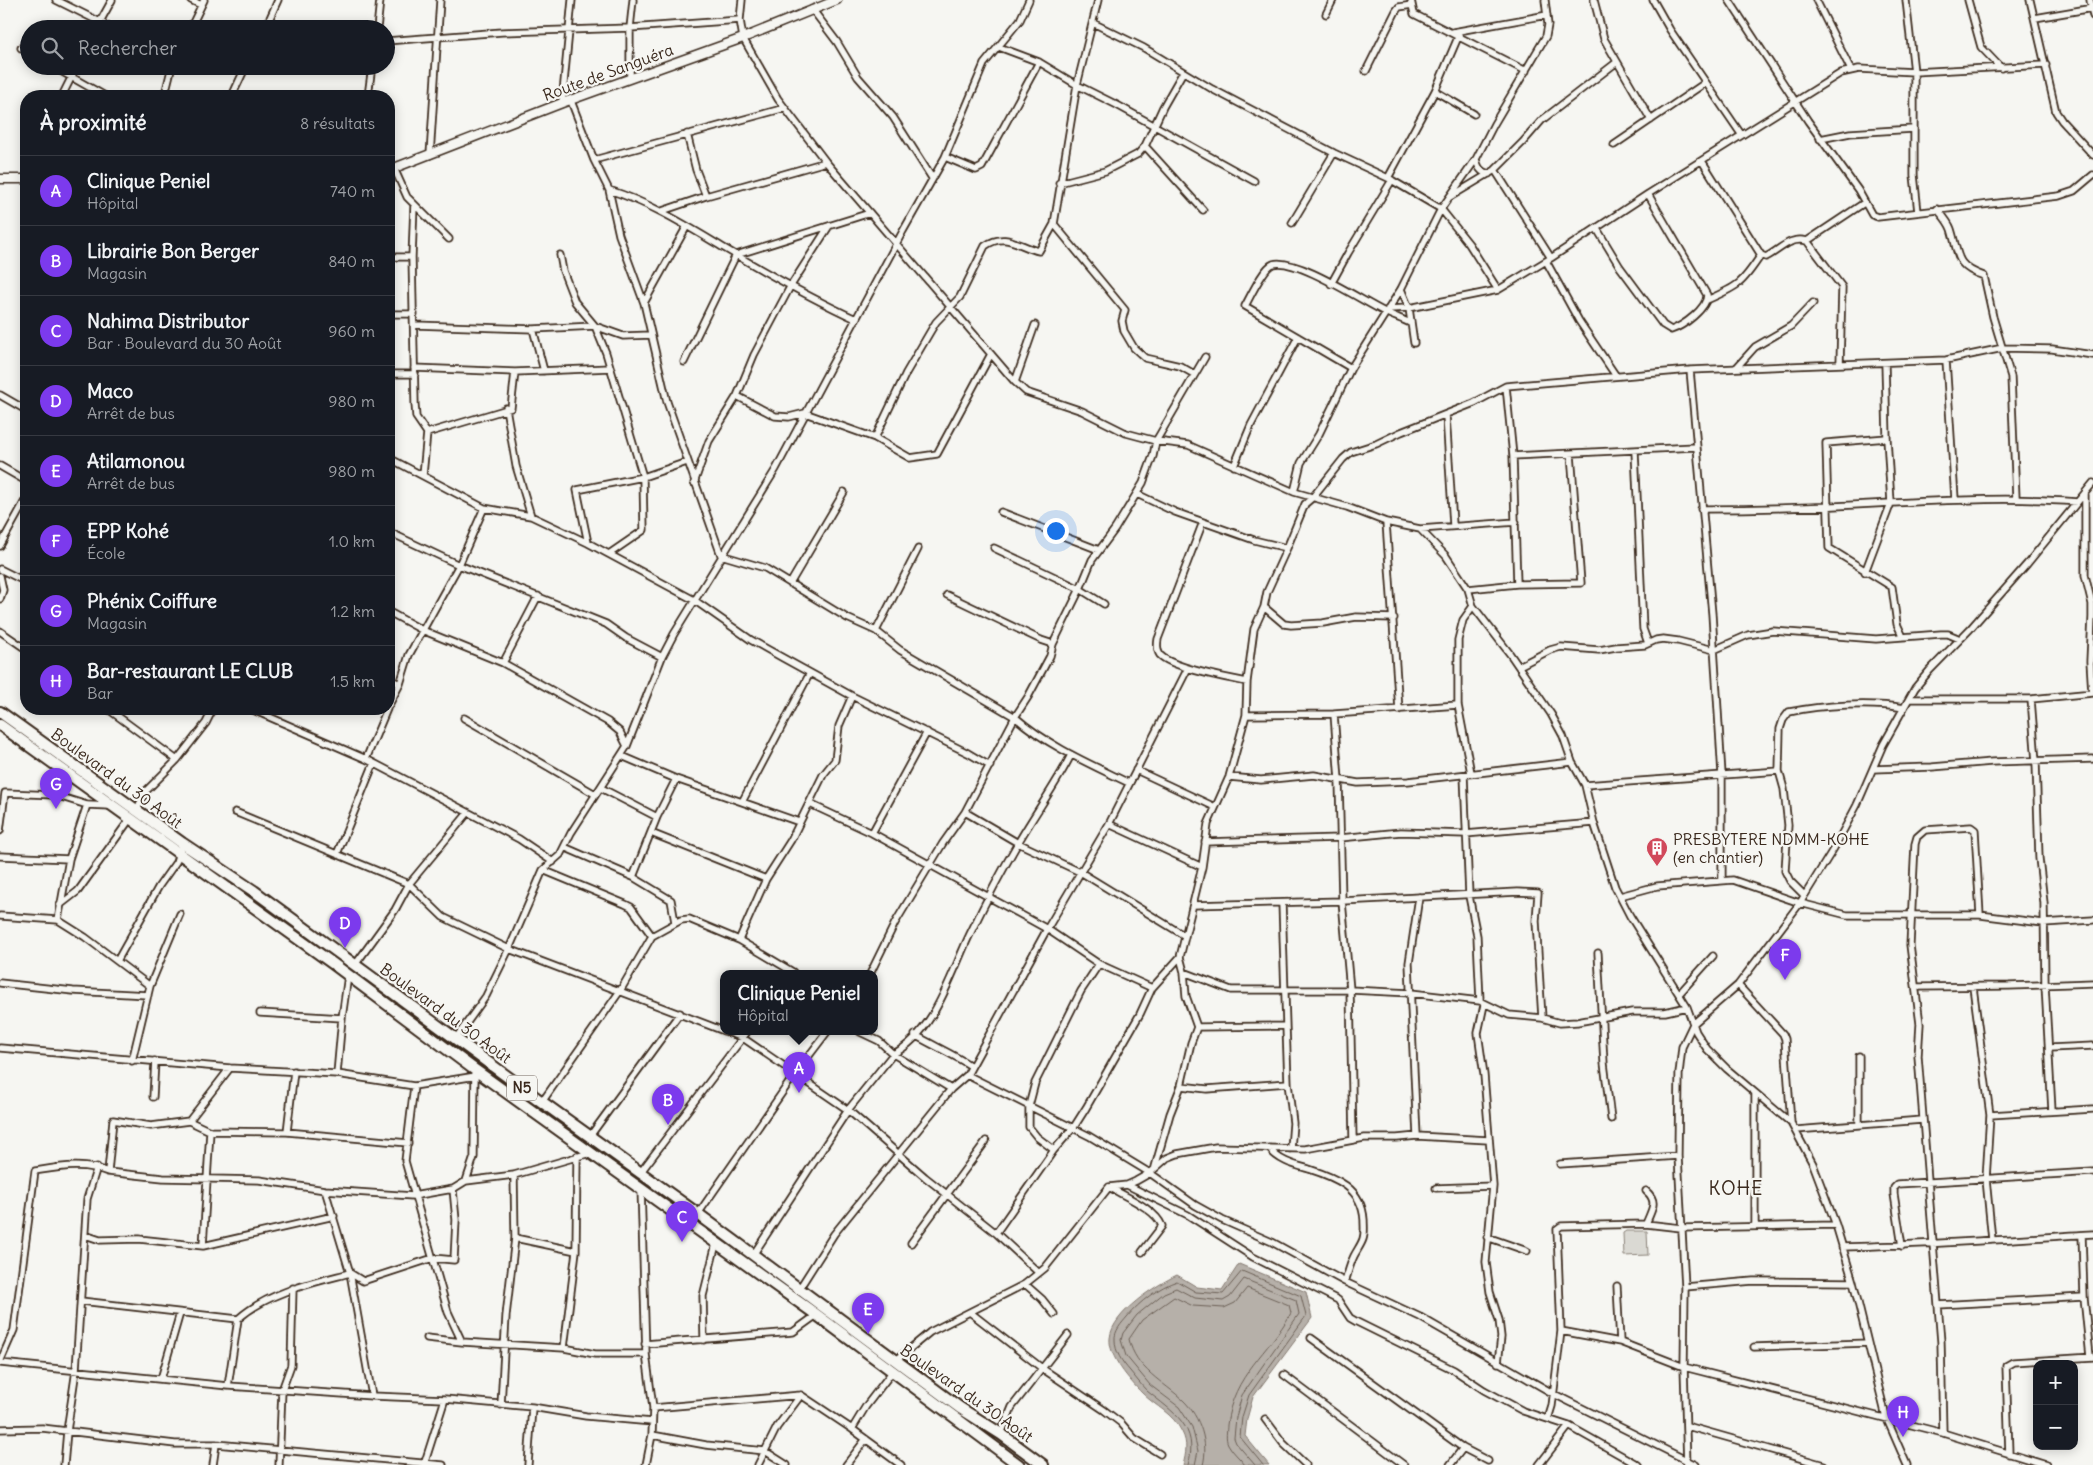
<!DOCTYPE html>
<html lang="fr">
<meta charset="utf-8">
<style>
:root{--surface:#171b24;--page:#20242c;--text:#f1f3f6;--muted:#9ea1a6;--line:#363941;--accent:#7c3aed}
body{margin:0;font-family:Delius,sans-serif;background:var(--page);color:var(--text)}
.controls{position:absolute;right:15px;bottom:15px;display:grid;overflow:hidden;border-radius:10px;box-shadow:0 2px 12px #0003}
.controls button{width:45px;height:45px;display:grid;place-items:center;padding:0;border:0;border-bottom:1px solid var(--line);background:var(--surface);color:var(--text);font:25px sans-serif}
.you{position:absolute;left:1055px;top:530px;width:18px;height:18px;margin:-12px;border:4px solid #fff;border-radius:50%;background:#1a73e8;box-shadow:0 0 0 8px #1a73e833}
.badge{display:grid;place-items:center;width:32px;height:32px;border-radius:50%;background:var(--accent);color:#fff;font-size:16px;font-weight:700}
.pin{position:absolute;translate:-50% -41px;filter:drop-shadow(0 1px 2px #0008)}
.pin::after{content:'';position:absolute;top:26px;width:18px;height:15px;background:inherit;clip-path:polygon(0 0,100% 0,50% 100%)}
.popup{position:absolute;left:720px;top:970px;width:158px;height:65px;box-sizing:border-box;display:grid;place-content:center;border-radius:10px;background:var(--surface);filter:drop-shadow(0 1px 4px #0005);font-size:16px;white-space:nowrap;color:var(--muted)}
.popup b{font-size:19px;color:var(--text)}
.popup::after{content:'';position:absolute;left:50%;top:100%;margin-left:-10px;border:10px solid transparent;border-top-color:var(--surface)}
.list{margin:0;padding:0;list-style:none}
h2{display:flex;justify-content:space-between;align-items:center;height:65px;margin:0;padding:0 20px;font-size:21px}
h2 small{font-size:16px;font-weight:400;color:var(--muted)}
.list li{display:grid;grid-template-columns:32px 1fr auto;gap:15px;align-items:center;box-sizing:border-box;height:70px;padding:0 20px;border-top:1px solid var(--line)}
.list b{display:block;font-size:19px;white-space:nowrap}
.list p{margin:0;font-size:16px;white-space:nowrap;color:var(--muted)}
.list em{font-size:16px;font-style:normal;color:var(--muted)}
.icon{flex:none;width:28px;height:28px;fill:none;stroke:currentColor;stroke-width:2;stroke-linecap:round;stroke-linejoin:round}
.map{position:relative;flex:none;width:2093px;height:1465px;overflow:hidden}
.search{position:absolute;background:var(--surface);box-shadow:0 2px 12px #0003;left:20px;top:20px;width:375px;height:55px;display:flex;align-items:center;gap:12px;box-sizing:border-box;padding:0 18px;border-radius:28px;color:var(--muted);font-size:19px}
.panel{position:absolute;background:var(--surface);box-shadow:0 2px 12px #0003;left:20px;top:90px;width:375px;height:625px;border-radius:20px}
.map>svg:first-child{display:block}
</style>
<div class="map">
<svg width="2093" height="1465" viewBox="0 0 2093 1465">
<rect width="100%" height="100%" fill="#f6f6f2"/>
<filter id="ink" filterUnits="userSpaceOnUse"><feTurbulence type="fractalNoise" baseFrequency=".02" numOctaves="2"/><feDisplacementMap in="SourceGraphic" scale="10" xChannelSelector="R" yChannelSelector="G"/><feConvolveMatrix kernelMatrix="1 2 1 2 8 2 1 2 1" color-interpolation-filters="sRGB"/></filter>
<g filter="url(#ink)">
<path fill="#dad9d3" stroke="#8a8278" d="M1626,1231H1647L1648,1255L1624,1256L1623,1233Z"/>
<path fill="#b6b0a9" stroke="#857a71" d="M1239,1264L1306,1292L1312,1318L1253,1397L1247,1419L1245,1436L1269,1465H1183C1186,1454 1188,1443 1182,1432C1173,1413 1156,1407 1142,1393C1130,1381 1108,1356 1110,1338C1112,1313 1156,1285 1177,1275L1197,1287L1222,1290Z"/>
<g fill="none" stroke-linecap="round" stroke-linejoin="round">
<path stroke="#6c6056" stroke-width="1" d="M1188,1465C1200,1427 1173,1412 1147,1391C1141,1385 1135,1377 1130,1371C1122,1362 1115,1352 1115,1340C1114,1331 1122,1323 1127,1317C1139,1302 1159,1287 1177,1281L1196,1292L1223,1294L1242,1271L1301,1296L1306,1316L1249,1395L1242,1417L1240,1437L1263,1465
M1195,1465L1198,1451L1192,1427L1179,1407L1150,1385L1126,1356L1121,1340L1123,1333L1137,1315L1164,1293L1176,1288L1195,1298L1223,1301L1230,1297L1244,1279L1296,1300L1299,1314L1242,1395L1236,1417L1234,1438L1236,1443L1255,1465
M1203,1465C1209,1443 1200,1417 1184,1401C1164,1382 1135,1369 1129,1339L1142,1320L1174,1297L1193,1306L1224,1308L1235,1303L1247,1288L1289,1305L1291,1313C1269,1353 1233,1374 1227,1425C1227,1431 1225,1438 1228,1444C1232,1452 1240,1458 1245,1465"/>
<g stroke="#3b2a1e" stroke-width="9">
<path id="street" d="M56,0L114,29
M191,0L201,5
M742,0L740,20L743,38L778,99L826,162L1015,382L1026,392L1082,411L1126,433L1156,441L1188,445L1294,492L1347,507L1386,522L1420,529L1446,556L1468,589L1473,606L1510,654L1551,714L1563,736L1572,762L1585,785L1594,823L1615,887L1630,916L1687,1007L1696,1032L1707,1049L1727,1069L1791,1123L1813,1164L1836,1225L1853,1282L1886,1417L1907,1465
M1411,0L1414,14L1526,71
M1594,0L1604,39L1651,120
M1653,0L1670,30L1741,134
M1729,0L1808,121L1858,190L1872,215L1878,217L2059,196L2074,191L2093,175
M1816,0L1851,70
M1906,0L1914,72V175L1918,212
M1968,0L1981,47L2001,68
M2030,0L2056,112L2062,121L2093,155
M2090,0L2093,16
M812,9L837,42L858,77L893,117L932,178
M1326,14L1333,0
M2035,18L2093,8
M1093,23L1144,48L1212,89L1334,153L1388,178L1441,209L1469,244L1498,290
M96,29L112,0
M190,29L204,0
M265,29L278,0
M377,29L380,0
M1453,32L1547,15
M386,41L502,32L630,28L740,20
M999,47L1039,62L1077,85L1117,105L1254,181
M21,48L29,53
M52,66L105,96
M1366,71L1396,11L1399,7L1412,5
M630,78V28L633,0
M1435,91L1474,114
M62,96L77,66
M161,96L166,90L172,66
M232,96L246,66
M368,96L372,66
M571,101L594,160L609,190L619,235L644,303L667,402L721,555L765,568L847,618L876,631L900,650L1015,717C1048,746 1090,764 1129,783
M562,103L572,0
M687,134L696,170L706,196
M1820,139L1850,133L1913,129
M1614,145L1705,83
M1145,146L1203,210
M430,155L440,0
M945,157L976,170L982,167L1039,62
M1476,159C1478,167 1480,172 1489,174
M594,160L785,108
M1702,161L1761,255L1766,257C1780,250 1790,236 1807,241L1842,287L1840,363
M394,168L407,197L449,239
M1495,170L1551,258
M1388,178L1435,91L1459,35
M1059,183L1105,171L1138,154L1145,146L1163,107L1183,72
M609,190C651,203 687,226 724,248C768,274 810,298 856,319
M1450,197L1495,170L1523,142L1542,120L1617,62
M414,204L412,257L415,404L416,417L427,433L423,475
M1937,209C1942,215 1948,221 1951,229C1959,254 1954,266 1984,276L1993,317L2011,377L2016,498
M662,211L706,196L826,162
M1292,223L1334,153
M1054,224L1125,310L1122,321L1124,331L1134,348L1145,358L1180,366L1194,374
M1597,229L1620,267L1663,325L1671,330C1683,326 1707,309 1707,295L1648,194
M1807,241L1864,203
M560,255L563,271L575,302L595,326L606,353L643,477L644,530L609,554
M389,257H412
M1546,261L1579,321L1616,376
M1331,284L1348,253L1392,180
M1401,289L1409,308L1414,343
M1707,300C1739,286 1742,284 1761,255
M644,303L687,226
M1388,309L1409,308L1498,290L1551,258L1648,194L1841,73L1859,69L1914,72L2046,65
M389,314H414
M415,325L533,329L595,326L623,336L651,335
M533,329L544,371
M1946,360L1955,499
M684,362L736,255L870,213
M414,368L515,372L610,368
M1351,368L1245,306C1250,297 1264,267 1273,264C1296,257 1362,301 1385,312C1393,316 1402,319 1410,323
M1736,368L1755,347L1791,326L1813,303
M1690,370L1712,614L1722,775V880
M389,374H415
M1015,382L1035,325
M1506,386L1513,456L1517,584
M0,395L26,410
M737,396L754,355L790,287L829,226
M506,408L516,466L531,516
M1446,415L1453,525
M427,433L511,408L515,372
M875,438L906,373L930,332L936,322L960,297L985,246C1006,231 1019,247 1039,251L1054,224L1077,85L1098,0
M1887,438L1826,443L1829,548L1892,587L1897,624L1903,637
M1635,451L1643,629L1648,643
M1513,456L1695,447
M389,458L484,508L531,516L588,543L694,600L751,640L783,658L852,696L968,753L990,766
M0,466L26,481
M1234,466L1251,425L1298,337
M694,483L709,441L737,396L775,416L789,417L805,413L875,438L910,458L937,454L991,354
M1294,492L1301,463L1319,434L1351,368L1401,289L1441,209L1476,159L1494,124L1546,36L1548,25L1545,0
M2085,493V575L2092,604V617L2090,661L2092,693
M1137,494L1175,512L1254,540L1287,548
M1701,509C1765,509 1828,507 1891,503C1954,500 2015,497 2077,502
M1001,512L1099,550
M1203,522L1158,639C1157,645 1157,651 1160,655C1172,668 1228,678 1247,682
M1386,522L1399,710
M1420,529L1516,522
M389,532L459,565L606,624L626,638L662,657
M588,543L577,490L643,477L687,462
M0,546L26,499
M0,569L26,582
M1865,572L1891,503L1887,438L1885,363
M0,576L3,590L0,599
M791,582L844,492
M1468,589L1517,584L1581,583L1571,454
M947,595L1041,640L1053,644
M1104,604L1080,589L1092,560L1115,529L1143,483L1153,456L1156,441L1205,357
M1264,607L1284,624L1291,625L1323,623L1356,617L1394,618
M389,612L422,630L503,663L608,722L620,732L627,746
M0,631L26,649
M876,631L918,549
M503,663L538,596
M1519,666L1550,650L1561,647L1599,650L1616,647L1645,645L1656,640L1663,639L1678,641L1714,650L1748,635L1773,631L1876,639L1941,634H1948L1960,639
M389,679L400,684
M1909,699H2031L2093,693
M2031,699L2036,762L2039,858L2044,903L2045,985L2052,1111
M389,705L400,684L409,655L459,565L484,508
M108,709L177,760
M251,709L366,759L519,839L553,862
M1334,714L1339,780L1342,901L1350,990L1353,1140
M1246,715L1334,714L1458,705
M464,718L595,794
M927,732L872,833L1047,929L1109,824L1188,668
M622,756L676,779L742,802L810,673
M366,759L387,709
M1873,769L1932,767L1992,762L2093,759
M1136,770L1215,807
M1471,773L1458,705V640L1463,620L1473,606
M1464,775L1469,896L1477,936L1480,1001
M1229,777L1261,780L1314,775L1358,783L1408,781L1572,762
M1585,785L1779,771
M601,788L657,817
M742,802L799,822
M810,804L872,833
M136,811L146,791L177,760L206,723L213,709
M235,812L409,884L443,917L509,949L724,1031
M965,812L1018,843L1082,873L1185,936
M1109,824L1202,867
M0,831L5,793L55,795L87,805L110,806
M651,833L766,879
M1205,842L1340,838L1401,832L1465,834L1594,823
M564,847L633,877L657,817L676,779
M337,854L374,763
M0,856L69,859
M633,877L671,900L675,922
M1804,895L1790,881L1785,871L1788,825L1784,789L1779,771L1780,729L1783,720L1789,712C1822,705 1871,702 1904,708
M1620,896L1657,886L1733,880L1800,903L1847,915H1980L2043,923L2093,920
M60,905L78,891L130,819
M1193,905L1342,901L1518,892L1538,893L1536,921L1542,1018
M0,916L58,920L85,937L150,986
M58,920L69,859L87,805
M652,936L681,920L689,919L739,940
M1598,953L1604,1063L1611,1119
M1180,957L1184,972L1231,990H1350L1411,993L1480,1001L1509,1015L1542,1018L1560,1023L1577,1022L1632,1012H1665L1687,1007
M117,961L159,886L176,862L182,843
M355,965L395,910L409,884L467,814
M793,972L739,940L766,879L791,840L823,775L835,760L839,726L852,696
M1184,972L1186,996L1197,1027
M870,974L895,923L943,843L965,812L1015,717L1028,697L1050,656L1053,644L1080,589L994,548
M0,983L73,991L148,995
M1738,985L1783,1034L1785,1039L1791,1123
M1917,987L2009,986L2093,983
M1973,987L1990,1115L1986,1179L1992,1240
M1679,994L1713,956
M1484,1005L1478,1033L1484,1075L1493,1186L1486,1262L1490,1292L1499,1320L1501,1337L1498,1363
M260,1013L342,1018
M1286,1026L1288,1083L1293,1123L1291,1149
M727,1032L743,1038L848,1110L925,1177L996,1233L1039,1273
M860,1032L879,1041L893,1054L951,1089
M915,1035C934,1046 953,1054 971,1066
M456,1038L486,996L509,949L543,870L560,855L571,833L627,746L662,657L674,634L776,469L903,231L945,157L984,64L1020,20L1029,0
M0,1048L230,1068L337,1074L414,1086L476,1076
M2050,1048L2093,1046
M1859,1056V1125
M132,1061L150,986L180,914
M337,1074L342,1018L348,975
M967,1075L1089,1136L1150,1173L1195,1205L1222,1220L1272,1242L1345,1282L1420,1317L1554,1394L1696,1465
M414,1086L405,1161L448,1312L462,1342
M1181,1086L1207,1089L1288,1083
M153,1097L155,1061
M542,1102L620,991L652,936L631,907L625,904L543,870
M1990,1115L2093,1109
M189,1121L210,1131L287,1132L408,1143
M1796,1130L1922,1120
M287,1132L294,1071
M590,1136L680,1013
M1417,1136L1409,963L1419,897
M1269,1148C1278,1161 1295,1165 1309,1169C1337,1178 1362,1188 1364,1220C1364,1226 1365,1233 1363,1239C1361,1245 1357,1250 1354,1256C1350,1264 1348,1273 1345,1282
M1054,1150L1037,1137L1029,1127V1106L1035,1083L1081,991L1099,964
M1560,1164L1678,1156
M1155,1167L1170,1114L1181,1086L1191,1043L1197,1027L1286,1026L1282,903
M108,1172L163,1178L259,1180L325,1190L413,1196L453,1189L466,1181L514,1175L590,1153
M640,1173L747,1032
M466,1181L474,1157L475,1072
M1127,1185L1188,1215L1253,1257L1338,1300L1350,1318L1357,1322L1454,1370L1484,1390L1523,1411L1569,1426L1638,1465
M1109,1187C1124,1196 1156,1209 1162,1226L1142,1252
M641,1188L646,1354L653,1408L652,1435L646,1465
M1436,1188L1493,1186
M325,1190L350,1273L372,1396
M698,1214L795,1074L827,1032
M1646,1224C1651,1210 1659,1202 1646,1191
M1755,1226V1093
M996,1233L1054,1150L1074,1127L1086,1108L1140,1014L1152,988L1180,957L1202,867L1208,824L1229,777L1246,715L1247,682L1254,629L1264,607L1267,592L1287,548L1305,504L1312,498L1343,459L1351,452L1376,444L1401,432L1474,403L1506,386L1690,370L1946,360L2003,348L2052,349L2093,355
M85,1235L100,1240L139,1239L203,1246L334,1216
M2082,1235L2084,1297L2090,1357
M1487,1237L1527,1251
M515,1238L576,1251
M911,1243L986,1141
M203,1246L210,1131
M1902,1246L1894,1194V1188L1898,1184L2093,1172
M1842,1247C1926,1245 2009,1239 2093,1234
M753,1255L848,1110L893,1054C935,1033 951,973 970,934C985,903 1001,872 1018,843C1035,813 1056,785 1071,755
M1025,1284L1042,1299L1054,1314
M1617,1286L1620,1342
M1685,1287L1753,1281L1853,1282
M799,1289L834,1234L951,1089L967,1075L1047,929L1099,964L1152,988
M81,1301L238,1319C268,1292 312,1283 350,1273L363,1281L433,1258L454,1260L456,1220L453,1189
M1938,1305L2084,1297
M971,1313L1043,1369L1104,1410L1121,1423L1134,1438L1160,1454
M1561,1331L1620,1342L1684,1367L1943,1433L2046,1465
M427,1338L462,1342L564,1348L595,1354H646
M1311,1338L1463,1448L1488,1461
M704,1340L703,1296L716,1244
M645,1344L793,1332L818,1314
M1754,1347L1868,1343
M564,1348L576,1251L577,1156
M895,1361L930,1332L1025,1284L1045,1268L1109,1187L1127,1185L1136,1181L1150,1173L1167,1158L1177,1154L1216,1147L1305,1149L1364,1138H1397L1417,1136L1488,1140
M0,1362L14,1330L35,1171C60,1167 84,1162 108,1172L113,1120L151,1126L189,1121L230,1068
M0,1363L228,1386L372,1396L445,1399L532,1407L586,1416L652,1422
M1284,1375L1404,1465
M161,1379L180,1313
M228,1386L238,1319
M501,1405L506,1316L515,1238L514,1175
M653,1408L801,1395L852,1429L901,1465
M1265,1419L1283,1443L1306,1465
M1548,1419L1552,1406L1561,1331L1557,1229L1561,1226L1646,1224L1681,1228L1836,1225
M1687,1426L1824,1465
M0,1429L42,1428L175,1444H216L443,1465
M852,1429L866,1406L892,1372
M1943,1433L1941,1342L1918,1056L1920,1024L1910,945L1915,844L1917,837L1925,830L1971,827L1975,830L1980,915
M1001,1434L1012,1407L1068,1335
M652,1435L706,1445L765,1451L787,1465
M2009,1454L2006,1366L2013,1362L2093,1357
M64,1465L67,1431L76,1370L87,1199L97,1167
M213,1465L216,1444
M279,1465L282,1390L291,1365L293,1288
M424,1465L445,1399
M528,1465L532,1407
M758,1465L777,1427L801,1395
M846,1465L866,1439
M1450,1465L1463,1448
M1539,1465L1569,1426
M1687,1465L1684,1367L1685,1287L1678,1156L1679,1074L1682,1047L1693,1024L1738,985L1800,903L1834,848L1857,805L1883,745L1915,688L1930,670L1970,629L2027,564L2093,483"/>
</g>
<g stroke="#3b2a1e" stroke-width="11">
<path id="secondary" d="M389,170L562,103L743,38L837,0
M0,179H26"/>
</g>
<g stroke="#3b2a1e" stroke-width="14">
<path id="highway" d="M0,712L182,843L254,891L542,1102L698,1214L960,1408L1001,1434L1043,1465
M0,725L332,963L475,1070L817,1315L1019,1465"/>
</g>
<use href="#street" stroke="#f6f6f2" stroke-width="5.5"/>
<use href="#secondary" stroke="#f6f6f2" stroke-width="8"/>
<use href="#highway" stroke="#f6f6f2" stroke-width="10"/>
</g>
</g>
<defs>
<g id="building-pin" transform="scale(1.125)"><path d="M0 17L-7.5 6A9.5 9.5 0 1 1 7.5 6Z" fill="#d1495b" stroke="#f6f6f2"/><path d="M-4-6H4V6H1V3H-1V6H-4ZM-2.5-4.3h1.7v1.8h-1.7ZM.8-4.3h1.7v1.8H.8ZM-2.5-1h1.7V.8h-1.7ZM.8-1h1.7V.8H.8Z" fill="#fff"/></g>
</defs>
<g fill-rule="evenodd">
<use href="#building-pin" x="1657" y="848"/>
</g>
<g text-anchor="middle" stroke-width="4.5" stroke-linejoin="round" paint-order="stroke">
<rect fill="#f6f6f2" stroke="#73675e" stroke-width="1" x="507" y="1075.5" width="30" height="25" rx="4"/>
<g font-size="15" font-weight="bold" fill="#3b2a1e">
<text x="522" y="1093">N5</text>
</g>
<g font-size="16" fill="#3b2a1e" stroke="#f6f6f2">
<text transform="translate(608 72) rotate(-20)" y="6">Route de Sanguéra</text>
<text transform="translate(117 778) rotate(36)" y="6">Boulevard du 30 Août</text>
<text transform="translate(446 1013) rotate(36)" y="6">Boulevard du 30 Août</text>
<text transform="translate(967 1393) rotate(35)" y="6">Boulevard du 30 Août</text>
</g>
<g font-size="16" fill="#3b2a1e" stroke="#f6f6f2" text-anchor="start">
<text x="1673" y="845">PRESBYTERE NDMM-KOHE<tspan x="1673" dy="18">(en chantier)</tspan></text>
</g>
<g font-size="19" letter-spacing="1" fill="#3b2a1e" stroke="#f6f6f2">
<text x="1736" y="1195">KOHE</text>
</g>
</g>
</svg>
<div class="controls">
<button>+</button>
<button>−</button>
</div>
<div class="you"></div>
<div class="pin badge" style="left:799px;top:1093px">A</div>
<div class="popup"><b>Clinique Peniel</b>Hôpital</div>
<div class="pin badge" style="left:668px;top:1125px">B</div>
<div class="pin badge" style="left:682px;top:1242px">C</div>
<div class="pin badge" style="left:345px;top:948px">D</div>
<div class="pin badge" style="left:868px;top:1334px">E</div>
<div class="pin badge" style="left:1785px;top:980px">F</div>
<div class="pin badge" style="left:56px;top:809px">G</div>
<div class="pin badge" style="left:1903px;top:1437px">H</div>
<div class="search"><svg class="icon" aria-label="search" viewBox="0 0 24 24"><circle cx="10" cy="10" r="6"/><path d="M15 15l6 6"/></svg>Rechercher</div>
<section class="panel">
<h2>À proximité<small>8 résultats</small></h2>
<ul class="list">
<li><span class="badge">A</span><div><b>Clinique Peniel</b><p>Hôpital</p></div><em>740 m</em></li>
<li><span class="badge">B</span><div><b>Librairie Bon Berger</b><p>Magasin</p></div><em>840 m</em></li>
<li><span class="badge">C</span><div><b>Nahima Distributor</b><p>Bar · Boulevard du 30 Août</p></div><em>960 m</em></li>
<li><span class="badge">D</span><div><b>Maco</b><p>Arrêt de bus</p></div><em>980 m</em></li>
<li><span class="badge">E</span><div><b>Atilamonou</b><p>Arrêt de bus</p></div><em>980 m</em></li>
<li><span class="badge">F</span><div><b>EPP Kohé</b><p>École</p></div><em>1.0 km</em></li>
<li><span class="badge">G</span><div><b>Phénix Coiffure</b><p>Magasin</p></div><em>1.2 km</em></li>
<li><span class="badge">H</span><div><b>Bar-restaurant LE CLUB</b><p>Bar</p></div><em>1.5 km</em></li>
</ul>
</section>
</div>
